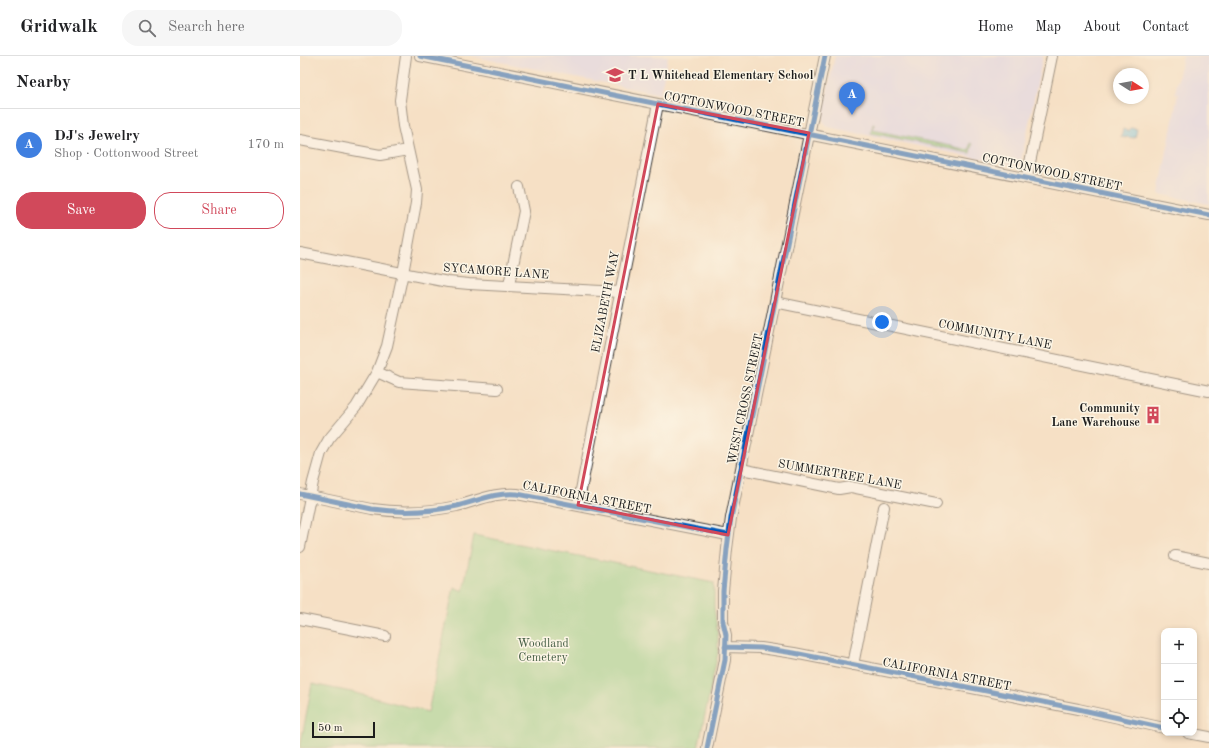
<!DOCTYPE html>
<meta charset="utf-8">
<style>
:root{--surface:#fff;--page:#f6f6f6;--text:#202124;--muted:#757577;--line:#e0e0e0;--accent:#d1495b}
body{margin:0;font-family:"Old Standard TT",serif;background:var(--page);color:var(--text)}
.controls{position:absolute;right:12px;bottom:12px;display:grid;overflow:hidden;border-radius:8px;box-shadow:0 2px 6px #0003}
.controls button{width:36px;height:36px;display:grid;place-items:center;padding:0;border:0;border-bottom:1px solid var(--line);background:var(--surface);color:var(--text);font:20px sans-serif}
.compass{position:absolute;left:813px;top:12px;width:36px;height:36px;border-radius:50%;background:var(--surface);box-shadow:0 2px 6px #0003;rotate:101deg}
.scale{position:absolute;left:12px;bottom:10px;width:63px;box-sizing:border-box;padding-left:4px;border:2px solid #1c1c1c;border-top:0;font-size:11px;line-height:14px;white-space:nowrap;color:#1c1c1c;-webkit-text-stroke:3px #fcf5e5;paint-order:stroke}
.you{position:absolute;left:582px;top:266px;width:14px;height:14px;margin:-10px;border:3px solid #fff;border-radius:50%;background:#1a73e8;box-shadow:0 0 0 6px #1a73e833}
.badge{display:grid;place-items:center;width:26px;height:26px;border-radius:50%;background:var(--accent);color:#fff;font-size:13px;font-weight:700}
.pin{position:absolute;translate:-50% -33px;filter:drop-shadow(0 1px 2px #0008)}
.pin::after{content:'';position:absolute;top:21px;width:14px;height:12px;background:inherit;clip-path:polygon(0 0,100% 0,50% 100%)}
.list{margin:0;padding:0;list-style:none}
h2{display:flex;justify-content:space-between;align-items:center;height:52px;margin:0;padding:0 16px;font-size:17px}
h2 small{font-size:13px;font-weight:400;color:var(--muted)}
.list li{display:grid;grid-template-columns:26px 1fr auto;gap:12px;align-items:center;box-sizing:border-box;height:72px;padding:0 16px;border-top:1px solid var(--line)}
.list b{display:block;font-size:15px;white-space:nowrap}
.list p{margin:0;font-size:13px;white-space:nowrap;color:var(--muted)}
.list em{font-size:13px;font-style:normal;color:var(--muted)}
.actions{display:flex;gap:8px;padding:12px 16px}
.actions a{flex:1;padding:9px 0;border:1px solid var(--accent);border-radius:16px;text-align:center;font-size:14px;color:var(--accent)}
.actions .main{background:var(--accent);color:#fff}
.icon{flex:none;width:22px;height:22px;fill:none;stroke:currentColor;stroke-width:2;stroke-linecap:round;stroke-linejoin:round}
.map{position:relative;flex:none;width:909px;height:692px;overflow:hidden}
header{display:flex;align-items:center;gap:24px;box-sizing:border-box;height:56px;padding:0 20px;background:var(--surface);border-bottom:1px solid var(--line)}
header strong{font-size:19px}
nav{display:flex;gap:22px;margin-inline-start:auto;font-size:14px}
.search{width:280px;height:36px;background:var(--page);display:flex;align-items:center;gap:10px;box-sizing:border-box;padding:0 14px;border-radius:16px;color:var(--muted);font-size:15px}
main{display:flex}
aside{flex:1;background:var(--surface)}
.map>svg:first-child{display:block}
</style>
<header>
<strong>Gridwalk</strong>
<div class="search"><svg class="icon" aria-label="search" viewBox="0 0 24 24"><circle cx="10" cy="10" r="6"/><path d="M15 15l6 6"/></svg>Search here</div>
<nav><a>Home</a><a>Map</a><a>About</a><a>Contact</a></nav>
</header>
<main>
<aside>
<h2>Nearby<small></small></h2>
<ul class="list">
<li><span class="badge" style="background:#3f7fe0">A</span><div><b>DJ's Jewelry</b><p>Shop · Cottonwood Street</p></div><em>170 m</em></li>
</ul>
<div class="actions"><a class="main">Save</a><a>Share</a></div>
</aside>
<div class="map">
<svg width="909" height="692" viewBox="0 0 909 692">
<rect width="100%" height="100%" fill="#fcf5e5"/>
<filter id="ink" filterUnits="userSpaceOnUse"><feTurbulence type="fractalNoise" baseFrequency=".025" numOctaves="2"/><feDisplacementMap in="SourceGraphic" scale="8" xChannelSelector="R" yChannelSelector="G"/><feConvolveMatrix kernelMatrix="1 2 1 2 8 2 1 2 1" color-interpolation-filters="sRGB"/></filter>
<filter id="wash" filterUnits="userSpaceOnUse"><feTurbulence type="fractalNoise" baseFrequency=".012" numOctaves="4" result="noise"/><feDisplacementMap in="SourceGraphic" scale="16" xChannelSelector="R" yChannelSelector="G"/><feGaussianBlur stdDeviation="0.9" result="paint"/><feColorMatrix in="noise" values="0 0 0 0 0 0 0 0 0 0 0 0 0 0 0 0 0 1.4 0 .05"/><feComposite in="paint" operator="in"/></filter>
<g filter="url(#wash)">
<rect width="100%" height="100%" fill="#f6e0c5"/>
<path fill="#d9d7f8" d="M171,0H368L360,38Z
M535,0H743L721,105L718,108L710,109L528,71L523,65V55Z
M883,0L909,1V148L859,138L878,38L875,37Z"/>
<path fill="#90d58e" stroke="#567855" d="M573,68H574L573,74L669,94L670,87L672,88L670,97L571,77Z
M174,479L414,527V551L418,580V597L398,692H0L12,628L56,637L128,656L154,531L163,535Z"/>
<path fill="#6bc4e9" stroke="#447082" d="M830,72L837,73L835,82L826,81V82L821,81L823,73L829,75Z"/>
</g>
<g filter="url(#ink)">
<g fill="none" stroke-linecap="round" stroke-linejoin="round">
<g stroke="#3d3935" stroke-width="12">
<path id="minor" d="M120,0L909,159
M0,84L80,99L108,94
M727,121L752,0
M0,197L148,226L169,228L320,236
M209,229L224,155L219,131
M475,246L909,335
M77,316L99,326L197,333
M441,413L539,433L551,431L636,448
M0,438L72,453C100,457 129,456 157,450C177,445 195,436 217,438L428,479
M278,449L358,48
M0,491L13,426L21,397L29,383L56,351L77,316L87,290L103,217L116,147L117,134L103,70L100,44L106,0
M875,500L909,507
M0,563L85,580
M425,591L461,592L494,597L778,653L864,672
M553,609L584,451
M888,677L909,681
M407,692L425,604L426,579L423,566V535L427,493L431,462L525,0"/>
</g>
<use href="#minor" stroke="#fff" stroke-width="10"/>
<g stroke="#fcf5e5" stroke-width="8">
<path id="cycleway" d="M120,0L909,159
M0,438L72,453C100,457 129,456 157,450C177,445 195,436 217,438L428,479
M425,591L461,592L494,597L778,653L864,672
M407,692L425,604L426,579L423,566V535L427,493L431,462L525,0"/>
</g>
<use href="#cycleway" stroke="#0057b8" stroke-width="5"/>
</g>
</g>
<path d="M0 0H909V692H0ZM358,48L509,77L428,479L278,449Z" fill="#f6e0c5" fill-opacity=".55" fill-rule="evenodd"/>
<path fill="none" stroke="#d1495b" stroke-width="3" stroke-linejoin="round" d="M358,48L509,77L428,479L278,449Z"/>
<defs>
<g id="school-bare" transform="scale(1.38)"><path d="M0-5L7-2L0 1L-7-2ZM-4 1L0 2.5L4 1V4Q0 6-4 4Z" fill="#d1495b" stroke="#fcf5e5" stroke-width="2.5" paint-order="stroke"/></g>
<g id="building-bare" transform="scale(1.38)"><path d="M-4-6H4V6H1V3H-1V6H-4ZM-2.5-4.3h1.7v1.8h-1.7ZM.8-4.3h1.7v1.8H.8ZM-2.5-1h1.7V.8h-1.7ZM.8-1h1.7V.8H.8Z" fill="#d1495b" stroke="#fcf5e5" stroke-width="2.5" paint-order="stroke"/></g>
</defs>
<g fill-rule="evenodd">
<use href="#school-bare" x="315" y="19"/>
<use href="#building-bare" x="853" y="359"/>
</g>
<g text-anchor="middle" stroke-width="3" stroke-linejoin="round" paint-order="stroke">
<g font-size="12" font-weight="bold" fill="#1c1c1c" stroke="#fcf5e5" text-anchor="start">
<text x="328" y="23">T L Whitehead Elementary School</text>
<text x="840" y="356" text-anchor="end">Community<tspan x="840" dy="14">Lane Warehouse</tspan></text>
</g>
<g font-size="12" fill="#1c1c1c" stroke="#fcf5e5">
<text transform="translate(434 53) rotate(11)" y="4">COTTONWOOD STREET</text>
<text transform="translate(752 116) rotate(12)" y="4">COTTONWOOD STREET</text>
<text transform="translate(196 215) rotate(4)" y="4">SYCAMORE LANE</text>
<text transform="translate(305 246) rotate(-79)" y="4">ELIZABETH WAY</text>
<text transform="translate(695 278) rotate(11)" y="4">COMMUNITY LANE</text>
<text transform="translate(445 343) rotate(-78)" y="4">WEST CROSS STREET</text>
<text transform="translate(540 418) rotate(10)" y="4">SUMMERTREE LANE</text>
<text transform="translate(287 441) rotate(11)" y="4">CALIFORNIA STREET</text>
<text transform="translate(647 618) rotate(11)" y="4">CALIFORNIA STREET</text>
</g>
<g font-size="12" fill="#455d44" stroke="#fcf5e5">
<text x="243" y="591">Woodland<tspan x="243" dy="14">Cemetery</tspan></text>
</g>
</g>
</svg>
<div class="controls">
<button>+</button>
<button>−</button>
<button><svg class="icon" aria-label="locate" viewBox="0 0 24 24"><circle cx="12" cy="12" r="6"/><path d="M12 2v4M12 18v4M2 12h4M18 12h4"/></svg></button>
</div>
<svg class="compass" viewBox="-18 -18 36 36"><path d="M0-13l5 13h-10z" fill="#e53935"/><path d="M0 13l5-13h-10z" fill="#757577"/></svg>
<div class="scale">50 m</div>
<div class="you"></div>
<div class="pin badge" style="left:552px;top:59px;background:#3f7fe0">A</div>
</div>
</main>
